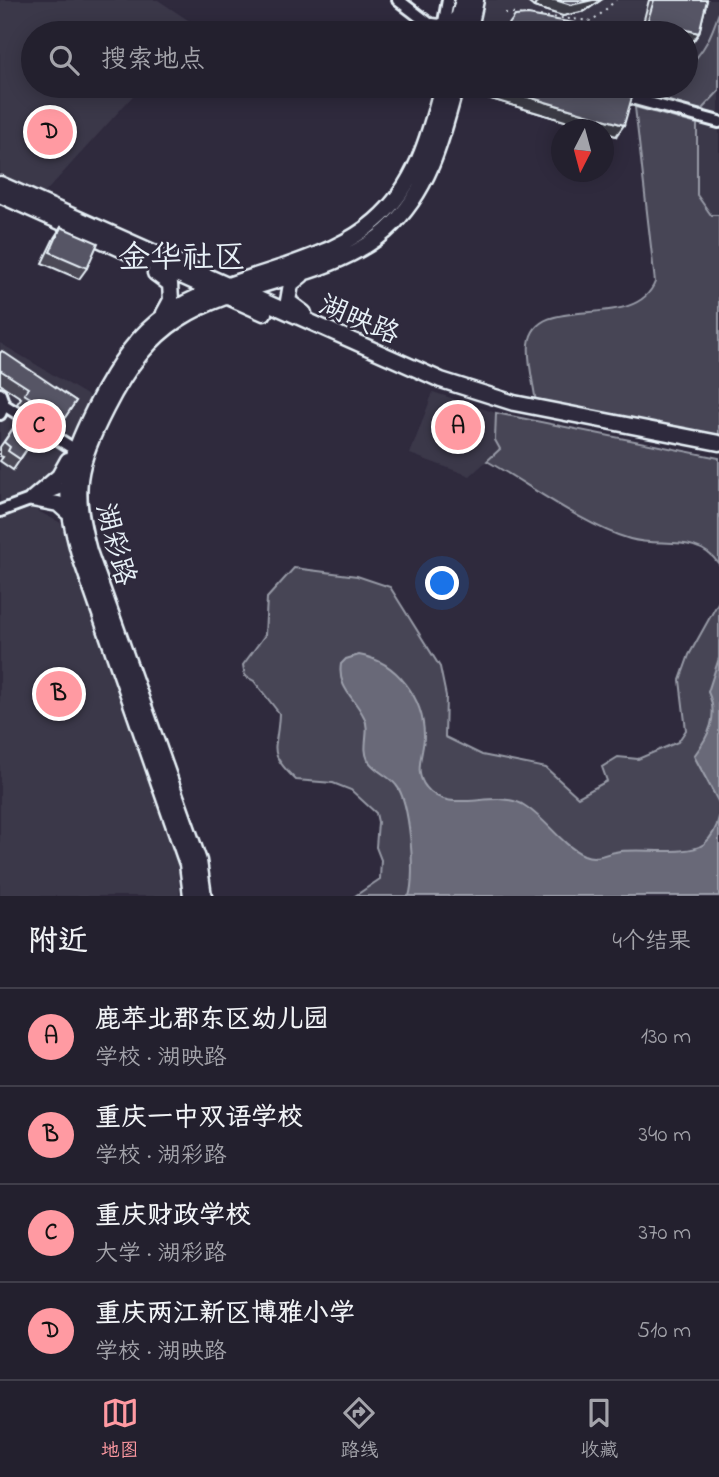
<!DOCTYPE html>
<html lang="zh">
<meta charset="utf-8">
<style>
:root{--surface:#23202e;--page:#2f2d3a;--text:#f1f3f6;--muted:#a3a3aa;--line:#403e4a;--accent:#ff9aa2}
body{margin:0;font-family:"Indie Flower","LXGW WenKai TC",sans-serif;background:var(--page);color:var(--text)}
.compass{position:absolute;left:551px;top:119px;width:63px;height:63px;border-radius:50%;background:var(--surface);box-shadow:0 4px 18px #0003;rotate:186deg}
.you{position:absolute;left:443px;top:584px;width:24px;height:24px;margin:-18px;border:5px solid #fff;border-radius:50%;background:#1a73e8;box-shadow:0 0 0 10px #1a73e833}
.badge{display:grid;place-items:center;width:46px;height:46px;border-radius:50%;background:var(--accent);color:#111;font-size:23px;font-weight:700}
.pin{position:absolute;translate:-50% -50%;border:4px solid #fff;box-shadow:0 2px 7px #0006}
.list{margin:0;padding:0;list-style:none}
h2{display:flex;justify-content:space-between;align-items:center;height:91px;margin:0;padding:0 28px;font-size:30px}
h2 small{font-size:23px;font-weight:400;color:var(--muted)}
.list li{display:grid;grid-template-columns:46px 1fr auto;gap:21px;align-items:center;box-sizing:border-box;height:98px;padding:0 28px;border-top:2px solid var(--line)}
.list b{display:block;font-size:26px;white-space:nowrap}
.list p{margin:0;font-size:23px;white-space:nowrap;color:var(--muted)}
.list em{font-size:23px;font-style:normal;color:var(--muted)}
.icon{flex:none;width:38px;height:38px;fill:none;stroke:currentColor;stroke-width:2;stroke-linecap:round;stroke-linejoin:round}
.map{position:relative;flex:none;width:719px;height:896px;overflow:hidden}
.search{position:absolute;background:var(--surface);box-shadow:0 4px 18px #0003;left:21px;right:21px;top:21px;height:77px;display:flex;align-items:center;gap:18px;box-sizing:border-box;padding:0 24px;border-radius:38px;color:var(--muted);font-size:26px}
.sheet{height:483px;background:var(--surface)}
nav{display:flex;justify-content:space-around;align-items:center;box-sizing:border-box;height:98px;border-top:2px solid var(--line);background:var(--surface);font-size:19px;color:var(--muted)}
nav a{display:grid;justify-items:center;gap:4px}
nav .on{color:var(--accent)}
.map>svg:first-child{display:block}
</style>
<div class="map">
<svg width="719" height="896" viewBox="0 0 719 896">
<rect width="100%" height="100%" fill="#2f2a3d"/>
<filter id="ink" filterUnits="userSpaceOnUse"><feTurbulence type="fractalNoise" baseFrequency=".0143" numOctaves="2"/><feDisplacementMap in="SourceGraphic" scale="14" xChannelSelector="R" yChannelSelector="G"/><feConvolveMatrix kernelMatrix="1 2 1 2 8 2 1 2 1" color-interpolation-filters="sRGB"/></filter>
<g filter="url(#ink)">
<path fill="#3b3749" d="M0,0H158L197,26L190,33H33V86H142L41,197L0,178Z
M485,0H719V12L712,34L697,59L686,68V33H477Z
M611,86H664L650,97Z
M719,91V116L700,111Z
M697,124L719,129V215H711L697,196Z
M0,343L92,398L55,468L28,492L0,502Z
M433,392L496,413L495,440L500,449L470,476L410,454Z
M30,507L61,523L177,864L180,896H0V515Z"/>
<path fill="#464455" stroke="#979aa6" stroke-width="2" d="M719,12V91L700,111L650,97L664,86H686V68C704,53 712,34 719,12Z
M635,107L697,124V195L711,215H719V440L536,403C534,385 527,362 529,344C535,290 635,334 655,282Z
M496,413L719,458V564C697,533 661,548 630,539C585,526 528,484 487,461L500,449L495,440Z
M294,568L357,576L390,587L440,667L446,696L445,737L482,755L546,768L578,797L607,781L602,767L618,757L638,759L678,742L686,730L680,680L689,655L719,601V896H355L380,879L381,860L376,847L378,822L376,813L351,790L333,783L296,780C265,750 278,751 279,713L254,681L245,676L243,665L265,635L267,598Z"/>
<path fill="#696978" stroke="#9c9fab" stroke-width="2" d="M359,655C397,661 424,699 424,736C424,753 413,771 426,787C448,816 493,789 522,804C545,817 560,844 584,855C596,860 604,854 615,852C637,847 687,857 704,844C713,836 717,827 719,817V896H409C416,876 410,801 396,785C388,775 374,771 368,760C361,746 371,731 364,717C355,698 337,688 341,664L346,659Z
M719,658V803L694,756C709,736 719,716 708,692Z"/>
<g fill="none" stroke-linecap="round" stroke-linejoin="round">
<g stroke="#e8f1f8" stroke-width="16">
<path id="minor" d="M398,0L436,29
M443,28L448,0
M620,95L719,122
M0,394L4,405L0,414
M4,405L74,449
M0,511L73,484"/>
</g>
<g stroke="#e8f1f8" stroke-width="19">
<path id="major" d="M432,26C445,28 450,26 459,16
M454,33L463,0
M469,33L476,0
M0,184L441,380L514,403L719,443
M0,195L264,313
M155,273L170,284L171,300L164,313
M302,275L291,284L288,301L304,313
M32,499L59,476L68,460
M32,499L58,504L67,512
M191,896L187,864L79,554C61,488 65,467 95,407C146,306 184,299 286,266C317,255 350,243 375,221C416,186 429,136 442,86
M204,896L199,861L89,551C72,489 77,466 106,409C155,313 198,304 296,275C327,266 361,253 386,231C429,192 442,140 456,86"/>
</g>
<path stroke="#e8f1f8" stroke-width="2" stroke-dasharray="2 5" stroke-linecap="butt" d="M505,13L593,21L616,0"/>
<use href="#minor" stroke="#2f2a3d" stroke-width="10"/>
<use href="#major" stroke="#2f2a3d" stroke-width="14"/>
</g>
<path fill="#4b4957" stroke="#e8f1f8" stroke-width="2" d="M525,0H601L585,11L563,16L534,7Z
M649,0H707L699,33L691,44L641,31Z
M484,86H593L616,136L604,132V130H595L481,96Z
M61,227L87,268L79,279L42,263L54,238Z
M0,353L76,401L57,429L17,404L21,398L0,384Z
M23,414L29,418L44,424L13,470L0,461L3,457L0,456V447Z"/>
<path fill="#3d3c47" stroke="#e8f1f8" stroke-width="2" d="M538,0H601L585,11L563,16L534,7Z
M648,20L699,33L691,44L686,42V33H651L641,31Z
M488,86H491L624,125L616,136L604,132V130H595L481,96Z"/>
<path fill="#575565" stroke="#e8f1f8" stroke-width="2" d="M555,0H593L571,5Z
M654,0H707L699,33L648,20Z
M528,15L574,23L590,30V33H506L504,31L515,16Z
M491,86H593L632,97L624,125Z
M61,227L98,243L87,268L50,252Z
M2,351L76,401L64,419L24,394L28,388L0,370V353Z
M23,414L29,418L31,416L44,424L20,459L8,451L10,447L4,442Z"/>
</g>
<g text-anchor="middle" stroke-width="5" stroke-linejoin="round" paint-order="stroke">
<g font-size="28" fill="#e8f1f8" stroke="#2f2a3d">
<text transform="translate(360 318) rotate(23)" y="10">湖映路</text>
<text transform="translate(117 544) rotate(75)" y="10">湖彩路</text>
</g>
<g font-size="32" fill="#e8f1f8" stroke="#2f2a3d">
<text x="182" y="267">金华社区</text>
</g>
</g>
</svg>
<svg class="compass" viewBox="-18 -18 36 36"><path d="M0-13l5 13h-10z" fill="#e53935"/><path d="M0 13l5-13h-10z" fill="#a3a3aa"/></svg>
<div class="you"></div>
<div class="pin badge" style="left:458px;top:427px">A</div>
<div class="pin badge" style="left:59px;top:694px">B</div>
<div class="pin badge" style="left:39px;top:426px">C</div>
<div class="pin badge" style="left:50px;top:132px">D</div>
<div class="search"><svg class="icon" aria-label="search" viewBox="0 0 24 24"><circle cx="10" cy="10" r="6"/><path d="M15 15l6 6"/></svg>搜索地点</div>
</div>
<section class="sheet">
<h2>附近<small>4个结果</small></h2>
<ul class="list">
<li><span class="badge">A</span><div><b>鹿苹北郡东区幼儿园</b><p>学校 · 湖映路</p></div><em>130 m</em></li>
<li><span class="badge">B</span><div><b>重庆一中双语学校</b><p>学校 · 湖彩路</p></div><em>340 m</em></li>
<li><span class="badge">C</span><div><b>重庆财政学校</b><p>大学 · 湖彩路</p></div><em>370 m</em></li>
<li><span class="badge">D</span><div><b>重庆两江新区博雅小学</b><p>学校 · 湖映路</p></div><em>510 m</em></li>
</ul>
</section>
<nav>
<a class="on"><svg class="icon" aria-label="map" viewBox="0 0 24 24"><path d="M3 6l6-2 6 2 6-2v14l-6 2-6-2-6 2zM9 4v14M15 6v14"/></svg>地图</a>
<a><svg class="icon" aria-label="directions" viewBox="0 0 24 24"><path d="M12 3l9 9-9 9-9-9zM9 14v-3h6M13 9l2 2-2 2"/></svg>路线</a>
<a><svg class="icon" aria-label="saved" viewBox="0 0 24 24"><path d="M7 4h10v16l-5-4-5 4z"/></svg>收藏</a>
</nav>
